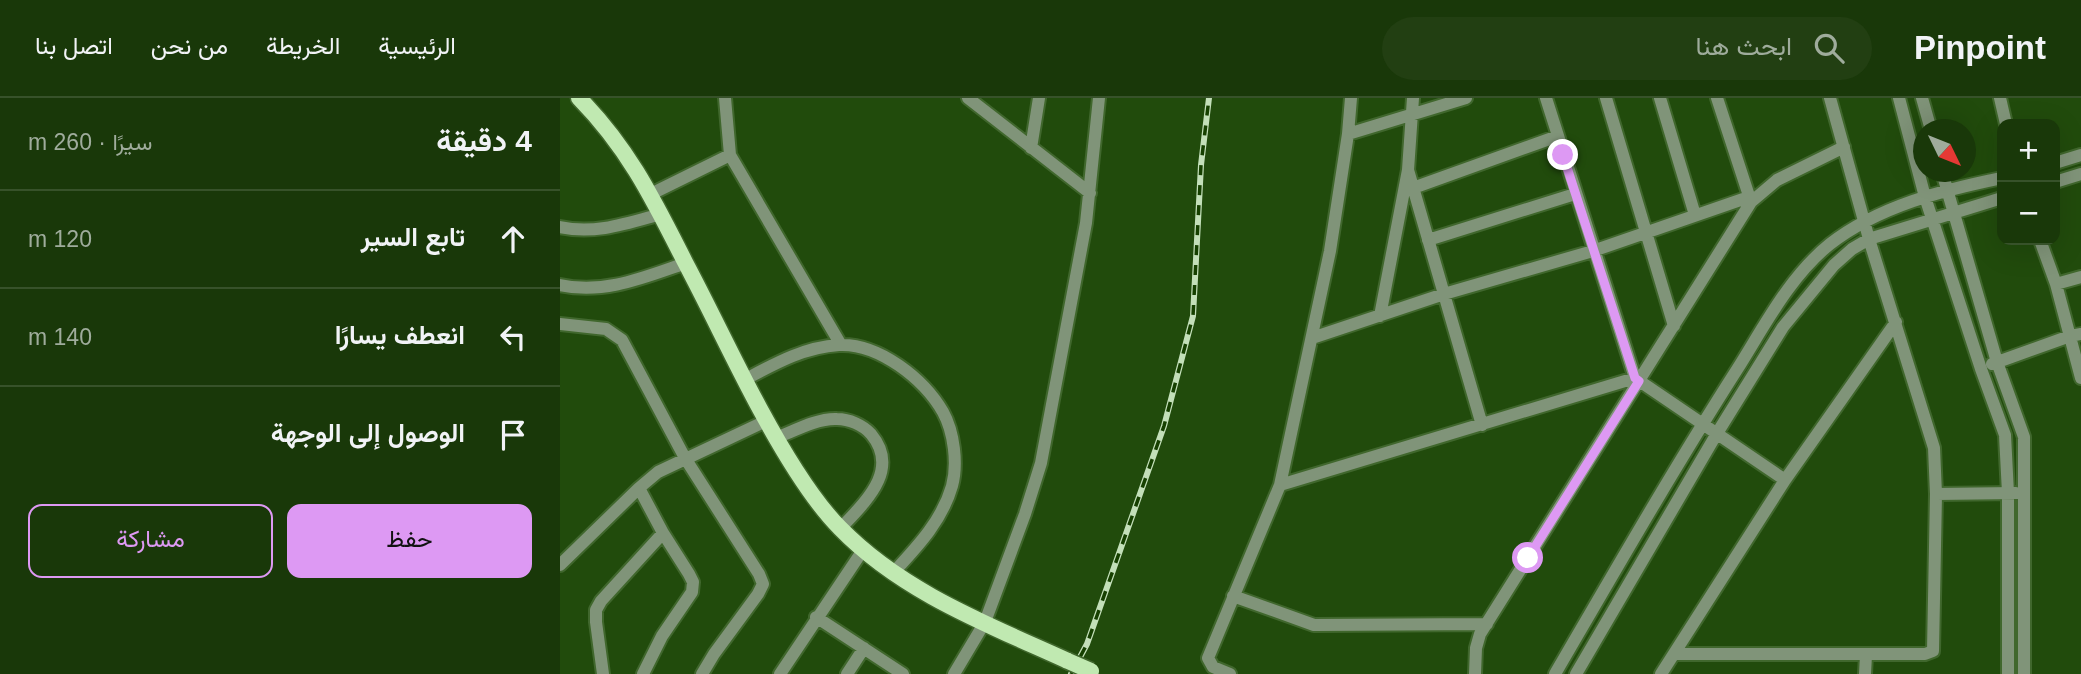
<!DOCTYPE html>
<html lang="ar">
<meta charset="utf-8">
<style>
:root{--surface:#193809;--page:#223f12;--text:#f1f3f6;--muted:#9fac9c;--line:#37522a;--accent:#dd99f3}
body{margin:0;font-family:Arial,Vazirmatn,sans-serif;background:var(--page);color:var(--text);direction:rtl}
.controls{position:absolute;right:21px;top:21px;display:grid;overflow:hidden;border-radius:14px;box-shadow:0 7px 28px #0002}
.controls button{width:63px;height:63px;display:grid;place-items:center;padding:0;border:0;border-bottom:2px solid var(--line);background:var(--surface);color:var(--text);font:35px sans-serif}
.compass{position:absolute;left:1353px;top:21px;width:63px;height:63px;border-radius:50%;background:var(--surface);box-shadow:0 7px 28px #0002;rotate:133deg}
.stop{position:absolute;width:21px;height:21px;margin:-16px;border:5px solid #dd99f3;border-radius:50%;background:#fff}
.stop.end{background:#dd99f3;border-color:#fff;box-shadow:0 2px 7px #0008}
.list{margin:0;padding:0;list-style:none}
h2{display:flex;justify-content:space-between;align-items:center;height:91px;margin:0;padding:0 28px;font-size:30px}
h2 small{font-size:23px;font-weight:400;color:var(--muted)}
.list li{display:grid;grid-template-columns:46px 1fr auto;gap:21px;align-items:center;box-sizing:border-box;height:98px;padding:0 28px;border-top:2px solid var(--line)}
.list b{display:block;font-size:26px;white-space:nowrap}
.list em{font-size:23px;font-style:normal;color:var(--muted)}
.actions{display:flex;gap:14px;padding:21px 28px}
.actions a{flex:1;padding:16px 0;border:2px solid var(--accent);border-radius:14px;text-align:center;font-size:24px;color:var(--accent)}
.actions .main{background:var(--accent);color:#111}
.icon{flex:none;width:38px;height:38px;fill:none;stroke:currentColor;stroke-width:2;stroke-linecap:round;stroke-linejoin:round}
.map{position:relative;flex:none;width:1521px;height:576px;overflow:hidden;direction:ltr}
header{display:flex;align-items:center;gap:42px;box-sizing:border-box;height:98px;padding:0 35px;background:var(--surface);border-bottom:2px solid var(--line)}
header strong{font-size:33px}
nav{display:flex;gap:38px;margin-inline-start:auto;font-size:24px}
.search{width:490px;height:63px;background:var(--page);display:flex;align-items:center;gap:18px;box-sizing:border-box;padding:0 24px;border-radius:38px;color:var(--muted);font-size:26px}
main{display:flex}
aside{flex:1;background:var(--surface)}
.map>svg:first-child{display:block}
</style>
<header>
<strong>Pinpoint</strong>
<div class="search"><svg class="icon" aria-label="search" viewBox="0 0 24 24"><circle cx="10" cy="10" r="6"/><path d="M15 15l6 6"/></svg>ابحث هنا</div>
<nav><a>الرئيسية</a><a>الخريطة</a><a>من نحن</a><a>اتصل بنا</a></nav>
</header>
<main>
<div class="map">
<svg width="1521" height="576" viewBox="0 0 1521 576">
<rect width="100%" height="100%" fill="#214b0c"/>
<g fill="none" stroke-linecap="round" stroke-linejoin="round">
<g stroke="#40672d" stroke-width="16">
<path id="minor" d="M165,0L170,57L281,247
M408,0L530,95
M986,0L1075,280
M1046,0L1114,228
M1100,0L1135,117
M1339,0L1365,99L1421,271L1445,337L1448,395V576
M1362,0L1371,32
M1440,0L1446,26
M788,36L906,0
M471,50L479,0
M1495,65L1521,57
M848,72L922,327
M1382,74L1437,264L1464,339V576
M1495,84L1521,76
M853,90L998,38
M91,96L170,57
M1191,104L1217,82L1284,49
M0,129C35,137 68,125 101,116
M868,142L1015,96
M1480,142L1496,186L1521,280
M1496,186L1521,179
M0,187C44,197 85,179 126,165
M820,218L848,72L853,0
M0,226L46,231L62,242L125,360L199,476L203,486L198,496L154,556L142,576
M752,240L884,196L1033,153L1189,99
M1432,266L1510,238L1521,236
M184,282C214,266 244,249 279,247C319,245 364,281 383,314C394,334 398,366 392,388C382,423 357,449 333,475
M216,340C234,333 257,320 277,321C289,321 303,327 311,336C341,372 305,404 280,431
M720,387L1075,280L1225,382
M79,390L103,435
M1376,396L1456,395
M0,467L79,390L98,374L206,323
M673,498L754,527L927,526
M256,519L343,576
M1114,556H1365L1373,553L1376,396L1374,350L1309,141L1270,0
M43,576L36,524V512L41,503L103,435L129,476L133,484L132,494L102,538L83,576
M220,576L303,452
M287,576L304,550
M394,576L425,524L465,416L481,365L526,125L539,0
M670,576L653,569L648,560L720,387L770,153L788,36L791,0
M915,576L916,550L920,536L1191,104L1157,0
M995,576C1055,473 1114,370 1178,270C1205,227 1230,178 1270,146C1319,108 1383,92 1442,80
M1016,576L1156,337L1223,229L1274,167L1292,151L1309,141L1442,100
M1101,576L1225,382L1336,224
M1305,576L1306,557"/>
</g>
<g stroke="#40672d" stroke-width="19">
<path id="major" d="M19,0C69,51 93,101 125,164C151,213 174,263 200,311C220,348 250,400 280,430C342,494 429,527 508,563"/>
</g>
<use href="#minor" stroke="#809479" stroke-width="12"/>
<use href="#major" stroke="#c0e9b1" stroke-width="16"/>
<g stroke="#c3dfb9" stroke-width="6">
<path id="rail" d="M511,576L527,546L604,328L633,218L641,67L649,0"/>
</g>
<use href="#rail" stroke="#164000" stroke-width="3.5" stroke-dasharray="10" stroke-linecap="butt"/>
<g stroke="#40672d" stroke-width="19" stroke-linecap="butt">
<path id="major-bridge" d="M508,563L531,573"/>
</g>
<use href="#major-bridge" stroke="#c0e9b1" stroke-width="16"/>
</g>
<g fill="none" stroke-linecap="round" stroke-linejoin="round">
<path stroke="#dd99f3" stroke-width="9" d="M968,460L1079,283L1075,280L1003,57"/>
</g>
</svg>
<div class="controls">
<button>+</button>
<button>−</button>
</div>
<svg class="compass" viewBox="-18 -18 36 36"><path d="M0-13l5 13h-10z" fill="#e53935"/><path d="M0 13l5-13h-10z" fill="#9fac9c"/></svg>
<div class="stop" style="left:968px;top:460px"></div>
<div class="stop end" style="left:1003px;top:57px"></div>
</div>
<aside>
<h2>4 دقيقة<small>سيرًا · 260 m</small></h2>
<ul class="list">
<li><svg class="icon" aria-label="ahead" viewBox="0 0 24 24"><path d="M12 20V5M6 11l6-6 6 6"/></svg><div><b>تابع السير</b></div><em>120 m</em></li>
<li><svg class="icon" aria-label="left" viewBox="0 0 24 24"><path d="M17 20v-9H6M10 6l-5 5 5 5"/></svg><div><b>انعطف يسارًا</b></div><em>140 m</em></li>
<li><svg class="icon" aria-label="arrive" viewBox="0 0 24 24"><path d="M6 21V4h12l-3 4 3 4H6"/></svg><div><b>الوصول إلى الوجهة</b></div></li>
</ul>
<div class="actions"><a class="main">حفظ</a><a>مشاركة</a></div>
</aside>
</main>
